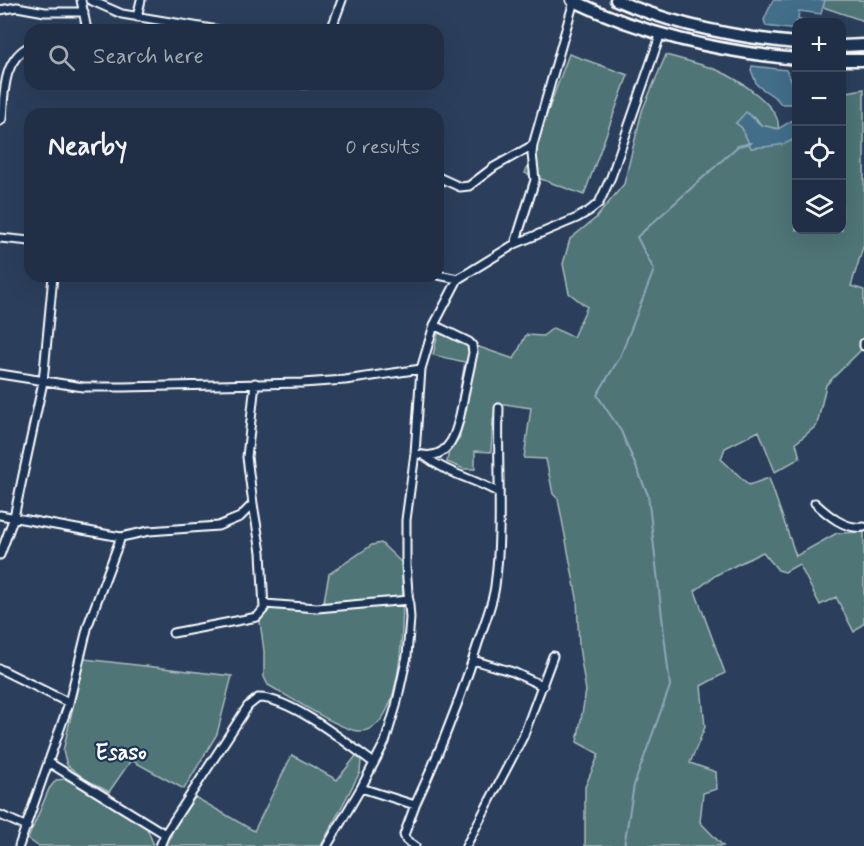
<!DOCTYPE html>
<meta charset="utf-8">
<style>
:root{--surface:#202f45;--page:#28374c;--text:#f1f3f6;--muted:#a2a9b3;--line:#3d4a5e}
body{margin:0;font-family:Mynerve,sans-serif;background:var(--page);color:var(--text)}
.controls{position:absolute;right:18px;top:18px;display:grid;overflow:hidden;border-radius:12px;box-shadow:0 6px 24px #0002}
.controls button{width:54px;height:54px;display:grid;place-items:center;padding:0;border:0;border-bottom:2px solid var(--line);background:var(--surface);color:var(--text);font:30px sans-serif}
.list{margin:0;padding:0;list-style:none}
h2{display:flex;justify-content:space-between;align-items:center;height:78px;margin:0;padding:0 24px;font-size:26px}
h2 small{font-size:20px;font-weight:400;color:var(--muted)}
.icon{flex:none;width:33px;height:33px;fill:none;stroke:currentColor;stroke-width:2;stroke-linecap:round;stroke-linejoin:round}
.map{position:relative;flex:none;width:864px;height:846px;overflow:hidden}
.search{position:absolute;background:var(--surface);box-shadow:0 6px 24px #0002;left:24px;top:24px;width:420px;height:66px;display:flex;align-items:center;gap:15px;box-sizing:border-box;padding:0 21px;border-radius:18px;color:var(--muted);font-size:22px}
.panel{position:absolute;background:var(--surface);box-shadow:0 6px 24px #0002;left:24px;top:108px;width:420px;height:174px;border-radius:18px}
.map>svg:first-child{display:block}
</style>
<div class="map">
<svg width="864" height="846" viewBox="0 0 864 846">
<rect width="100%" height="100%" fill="#2b3f5c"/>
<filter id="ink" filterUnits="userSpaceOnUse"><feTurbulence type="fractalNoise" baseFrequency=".0167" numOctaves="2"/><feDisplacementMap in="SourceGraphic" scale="12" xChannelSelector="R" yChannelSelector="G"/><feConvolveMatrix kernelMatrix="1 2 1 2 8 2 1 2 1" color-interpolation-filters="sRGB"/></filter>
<g filter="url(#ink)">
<path fill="#507577" stroke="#a8babb" stroke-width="1.5" d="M825,0H864V21L823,7Z
M569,54L628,75L584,195L525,173Z
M666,55C683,60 701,64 717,70C736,78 783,107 778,129L761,125L755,117L736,123L742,128L751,148L793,140L796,137V230H842V93L864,89V244L851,286L864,290V347L826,385L817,425L796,443L800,458L775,472L759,431L725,448L721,459L749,485L769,478L796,556L837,533L864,532V623L854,632L836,597L820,605L799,564L785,572L778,570L763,552L716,575L695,591L725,673L701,686L705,727L690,763L716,772L717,789L703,793L700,822L723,846H585V787L599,754L577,742L586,691L579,647L577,598L558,499L553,494L546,459L524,458L531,408L498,403L493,420L491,452L475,451V469H464L447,462L449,450L460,437L458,401L465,362L433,355L438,333L514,359L526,335L543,336L553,328L573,337L587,307L569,293L563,264L570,239L596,218L624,184L642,111Z
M381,543L402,563C403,596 409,734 358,731C341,730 286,695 268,685L264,677V651L259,614L268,607L322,612L329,574L372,545Z
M84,659L232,676L217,734L184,789L131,760L109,792L85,779L67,765L63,751Z
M292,755L337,780L356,756L361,760L360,772L321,846H167L173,830L195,797L254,831Z
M66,779L137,819L147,828L153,843L152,846H38L28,839L49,789L56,780Z"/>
<path fill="#436e8a" stroke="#8ea8b9" stroke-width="1.5" d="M773,0H825L821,14L799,11L798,19L816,22H796V30L766,26L764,20Z
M752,66L786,70L796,90V108L794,104H781L777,99L757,85L751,70Z
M796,111V137C787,147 765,146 751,148L742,128L736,123L746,112L761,125L778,129L793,120Z"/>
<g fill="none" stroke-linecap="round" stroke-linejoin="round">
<path stroke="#8ea8b9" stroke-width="2" d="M624,846L634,785L670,686L648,495L621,431L597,395L620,357L654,270L637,237L738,146L751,143"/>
<g stroke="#fff" stroke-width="11">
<path id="minor" d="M81,0L87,30
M90,0L122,14L218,30
M0,10L17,7L45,12H84
M137,17L141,0
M331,30L342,0
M302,84H306
M0,121L2,119C4,93 3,59 30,46
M438,177L460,187L469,186L494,167L533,145
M0,238L30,241
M515,244L535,180L532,154L533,145L574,1
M438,275L458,279
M864,343V346
M0,374L83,387H124L302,383L345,380L421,369
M415,453C454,467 459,421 464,395C467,381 470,367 473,353L472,345L469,342L434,325
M426,457C448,474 475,479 499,493
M815,503C828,515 845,530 864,527
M0,515L121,537
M0,555L14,517L43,382L53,276
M265,604L317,608L409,600
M173,633L257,617L264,609L261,552L253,504L247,457L255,383
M473,660L513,672L543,686
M0,669L69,703
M48,762L165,834
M361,788L415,805L404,835L406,840L415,846
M415,805C441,750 463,692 481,634C486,619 493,602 495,586C503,527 497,467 499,408
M0,815L27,827
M19,846L69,703L88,625L121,537L149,531L218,526L240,517L253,504
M160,846L165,834L248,706L258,698C290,697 348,744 374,763
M327,846L361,788L385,742L396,706L407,656L410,618L406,566V520L415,453L421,369L434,325L458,279L515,244L577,218L589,211L599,203L611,177L660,36
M466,846L523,737L553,656"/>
</g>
<g stroke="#fff" stroke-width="15">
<path id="secondary" d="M572,0C644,35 717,51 796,59
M616,0C673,25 734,37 796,43
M842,46L864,45
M842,60H864"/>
</g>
<use href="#minor" stroke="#1d3557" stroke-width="7"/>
<use href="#secondary" stroke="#1d3557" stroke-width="10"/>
</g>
</g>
<g text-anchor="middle" stroke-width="4.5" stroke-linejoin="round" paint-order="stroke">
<g font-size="22" font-weight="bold" fill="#fff" stroke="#1d3557">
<text x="121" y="759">Esaso</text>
</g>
</g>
</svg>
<div class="controls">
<button>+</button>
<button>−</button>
<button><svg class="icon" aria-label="locate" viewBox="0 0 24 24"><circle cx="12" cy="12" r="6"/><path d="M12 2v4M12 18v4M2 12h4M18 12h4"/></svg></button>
<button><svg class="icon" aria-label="layers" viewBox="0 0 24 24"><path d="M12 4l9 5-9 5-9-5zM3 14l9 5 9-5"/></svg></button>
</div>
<div class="search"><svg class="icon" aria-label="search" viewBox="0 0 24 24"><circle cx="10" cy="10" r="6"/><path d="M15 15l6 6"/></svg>Search here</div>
<section class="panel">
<h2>Nearby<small>0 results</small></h2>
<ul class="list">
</ul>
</section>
</div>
